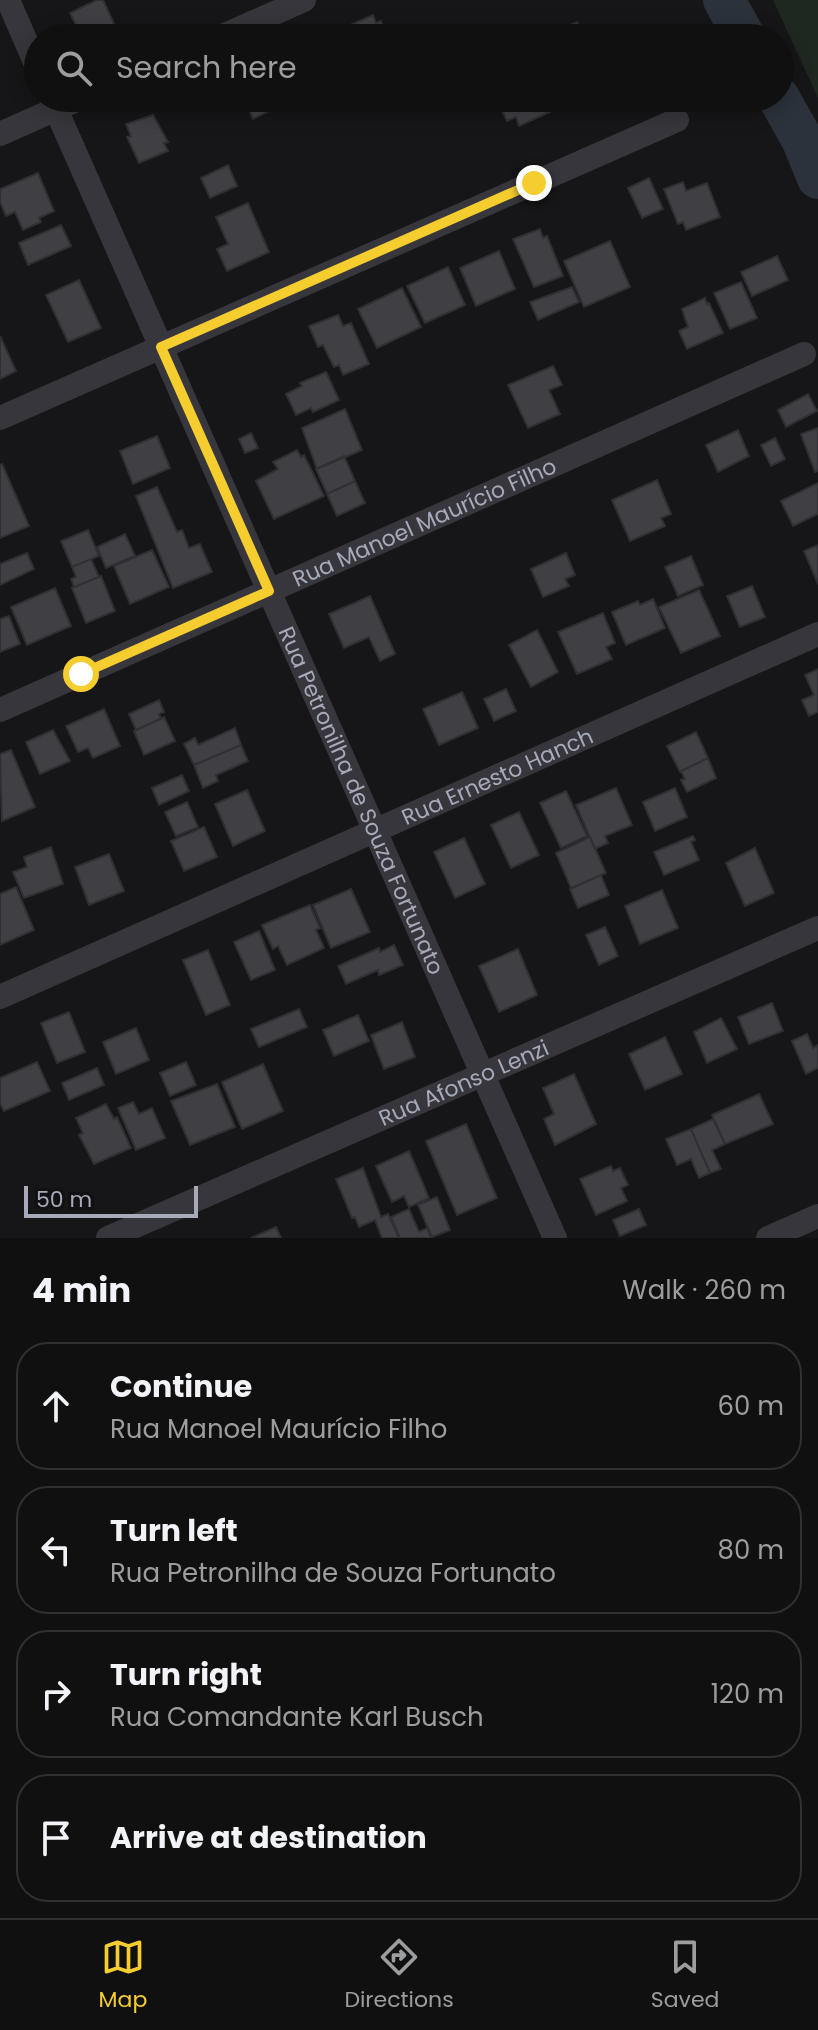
<!DOCTYPE html>
<meta charset="utf-8">
<style>
:root{--surface:#101011;--page:#19191a;--text:#f1f3f6;--muted:#9c9d9f;--line:#303031;--accent:#f5cd2f}
body{margin:0;font-family:Poppins,sans-serif;background:var(--page);color:var(--text)}
.scale{position:absolute;left:24px;bottom:20px;width:174px;box-sizing:border-box;padding-left:8px;border:4px solid #a7aab8;border-top:0;font-size:22px;line-height:28px;white-space:nowrap;color:#a7aab8;-webkit-text-stroke:6px #111012;paint-order:stroke}
.stop{position:absolute;width:24px;height:24px;margin:-18px;border:6px solid #f5cd2f;border-radius:50%;background:#fff}
.stop.end{background:#f5cd2f;border-color:#fff;box-shadow:0 2px 8px #0008}
.list{margin:0;padding:0;list-style:none}
h2{display:flex;justify-content:space-between;align-items:center;height:104px;margin:0;padding:0 32px;font-size:34px}
h2 small{font-size:26px;font-weight:400;color:var(--muted)}
.list li{display:grid;grid-template-columns:52px 1fr auto;gap:24px;align-items:center;box-sizing:border-box;height:128px;margin:0 16px 16px;padding:0 16px;border:2px solid var(--line);border-radius:32px}
.list b{display:block;font-size:30px;white-space:nowrap}
.list p{margin:0;font-size:26px;white-space:nowrap;color:var(--muted)}
.list em{font-size:26px;font-style:normal;color:var(--muted)}
.icon{flex:none;width:44px;height:44px;fill:none;stroke:currentColor;stroke-width:2;stroke-linecap:round;stroke-linejoin:round}
.map{position:relative;flex:none;width:818px;height:1238px;overflow:hidden}
.search{position:absolute;background:var(--surface);box-shadow:0 4px 20px #0003;left:24px;right:24px;top:24px;height:88px;display:flex;align-items:center;gap:20px;box-sizing:border-box;padding:0 28px;border-radius:44px;color:var(--muted);font-size:30px}
.sheet{height:680px;background:var(--surface)}
nav{display:flex;justify-content:space-around;align-items:center;box-sizing:border-box;height:112px;border-top:2px solid var(--line);background:var(--surface);font-size:22px;color:var(--muted)}
nav a{display:grid;justify-items:center;gap:4px}
nav .on{color:var(--accent)}
.map>svg:first-child{display:block}
</style>
<div class="map">
<svg width="818" height="1238" viewBox="0 0 818 1238">
<rect width="100%" height="100%" fill="#161517"/>
<path fill="#1f2721" d="M773,0H818V98Z"/>
<g fill="none" stroke-linecap="round" stroke-linejoin="round">
<path stroke="#2b323b" stroke-width="42" d="M724,0L745,38
M779,98L803,141L818,178"/>
</g>
<path fill="#403f44" stroke="#302f33" stroke-width="2" d="M97,0H103L118,32L105,38H82L70,13Z
M373,15L376,23L381,21L387,35L383,38H353L348,26Z
M577,22L584,38H541Z
M634,26L639,38H609Z
M344,27L349,38H318Z
M233,98H261L267,112L253,119L246,103L237,107Z
M449,98H483L455,111Z
M496,98H544L550,112L519,126L516,117L507,121Z
M153,115L168,142L164,143L168,151L139,163L127,137L131,136L126,124Z
M228,165L237,186L210,198L201,178Z
M38,173L54,211L39,218L41,222L23,230L15,212L6,216L0,202V189Z
M649,178L663,209L642,218L628,188Z
M683,182L686,191L707,183L720,217L686,230L683,222L678,224L664,189Z
M248,203L269,252L227,271L217,249L228,244L216,217Z
M61,225L71,246L28,265L19,243Z
M540,229L543,238L547,236L563,276L534,287L513,239Z
M610,241L630,287L584,307L564,261Z
M499,251L515,289L476,306L460,268Z
M777,256L788,280L752,296L741,272Z
M448,267L465,305L425,323L407,286Z
M79,280L101,328L68,342L46,295Z
M741,282L757,318L730,329L714,293Z
M572,287L579,302L538,320L530,302Z
M402,288L421,327L377,348L358,309Z
M705,298L707,304L709,303L723,333L687,349L679,331L688,327L682,309Z
M338,315L343,326L351,323L369,364L343,375L339,365L334,367L323,345L318,347L309,326Z
M0,336L16,371L0,379Z
M553,366L562,385L549,390L560,414L528,428L508,385Z
M326,372L339,400L313,412L311,408L296,415L286,394L302,386L300,383Z
M808,394L817,411L786,427L778,410Z
M345,409L362,450L317,469L302,428Z
M818,428V471L815,472L801,434Z
M738,430L749,456L718,472L706,445Z
M251,433L258,448L245,453L239,439Z
M157,436L170,468L133,484L120,451Z
M775,438L785,459L771,466L761,445Z
M297,450L301,457L304,455L324,496L274,519L256,481L278,469L273,462Z
M344,456L355,481L327,494L316,469Z
M2,464L29,526L0,538V465Z
M657,480L671,514L661,518L665,526L630,541L612,500Z
M355,481L365,503L337,516L327,494Z
M818,483V514L793,526L781,501Z
M157,487L177,532L182,530L189,548L200,544L212,572L173,588L136,496Z
M88,530L99,556L72,567L61,541Z
M125,534L135,556L106,568L97,547Z
M818,545V584L804,551Z
M152,550L169,587L130,604L114,566Z
M27,553L34,569L0,585V564Z
M566,553L575,575L565,579L569,586L543,597L531,569Z
M691,556L703,585L678,596L665,567Z
M91,559L99,577L74,587L71,579L76,577L72,567Z
M101,576L115,611L86,623L72,588Z
M752,586L765,617L740,627L727,596Z
M55,588L71,626L27,645L11,607Z
M699,590L720,636L681,653L659,607Z
M370,596L395,654L380,661L369,637L344,648L329,614Z
M653,599L665,628L626,645L612,612L638,601L640,605Z
M603,613L615,643L606,647L612,659L577,674L558,632Z
M9,616L20,644L0,652V619Z
M537,630L558,672L531,687L509,645Z
M818,669V712L809,716L802,700L814,695L805,675Z
M506,689L516,711L494,721L484,699Z
M462,692L478,728L439,745L423,709Z
M159,700L164,712L159,714L161,719L136,730L129,714Z
M104,709L120,746L93,758L88,748L78,752L66,726Z
M164,717L175,741L144,755L134,731Z
M235,728L241,745L194,765L184,744L195,738L198,745Z
M53,730L70,761L40,774L26,742Z
M696,732L708,758L680,772L667,746Z
M241,745L248,761L216,775L218,781L203,788L194,765Z
M11,750L35,807L2,821L0,754Z
M708,758L716,778L687,792L681,780L685,779L681,771Z
M182,775L189,791L159,805L152,788Z
M616,788L632,825L605,836L608,843L595,849L576,805Z
M675,788L687,817L655,831L643,802Z
M247,790L265,831L233,846L215,804Z
M566,791L587,836L561,848L540,803Z
M187,802L198,827L176,836L165,812Z
M519,812L539,855L511,868L491,825Z
M204,827L217,857L184,871L171,841Z
M693,836L695,840L691,842L699,860L664,875L654,852Z
M590,837L606,873L571,888L556,853Z
M464,838L485,884L455,898L434,852Z
M51,847L63,884L24,898L13,872L27,867L24,857Z
M755,848L774,893L745,906L726,863Z
M109,854L124,891L89,905L75,867Z
M601,875L609,895L578,908L570,889Z
M16,887L34,930L0,945V894Z
M351,889L370,932L331,948L313,905Z
M662,890L678,928L640,944L625,906Z
M310,905L320,928L316,930L324,948L287,965L278,946L273,949L262,925Z
M605,927L618,956L599,965L586,935Z
M259,931L275,970L251,980L234,942Z
M394,945L403,965L379,975L378,970L346,984L338,966L379,948L380,952Z
M518,949L537,995L499,1012L479,966Z
M208,950L230,1005L206,1015L183,960Z
M772,1003L783,1031L749,1044L738,1017Z
M299,1009L307,1027L259,1047L251,1029Z
M69,1012L85,1052L57,1063L41,1023Z
M358,1015L369,1041L334,1056L323,1030Z
M721,1018L737,1049L707,1063L694,1032Z
M402,1022L415,1057L384,1069L371,1035Z
M136,1028L149,1060L116,1074L103,1042Z
M807,1034L813,1048L818,1045V1068L806,1074L792,1041Z
M665,1037L682,1074L645,1090L629,1054Z
M37,1062L50,1091L4,1111L0,1103V1078Z
M186,1062L196,1085L170,1096L160,1073Z
M263,1064L283,1111L242,1129L222,1082Z
M97,1068L104,1085L69,1100L62,1083Z
M574,1074L596,1124L555,1145L544,1119L554,1114L543,1088Z
M217,1084L235,1127L190,1145L171,1101Z
M759,1094L773,1124L725,1144L712,1115Z
M133,1102L139,1114L152,1108L165,1138L136,1150L118,1108Z
M106,1104L114,1119L117,1117L131,1148L94,1164L79,1135L83,1133L76,1118Z
M713,1119L725,1144L712,1150L721,1169L710,1173L691,1129Z
M466,1124L497,1198L457,1215L426,1141Z
M691,1129L710,1173L699,1178L691,1159L677,1165L666,1139Z
M409,1151L429,1198L409,1207L404,1196L392,1202L376,1166Z
M611,1166L613,1171L620,1168L628,1185L621,1188L627,1201L596,1215L580,1179Z
M363,1168L381,1217L388,1214L399,1238H382L375,1220L359,1227L355,1217L352,1218L336,1179Z
M437,1197L450,1230L432,1237L418,1205Z
M409,1209L419,1232L427,1228L431,1238H400L391,1217Z
M639,1209L646,1225L620,1236L613,1220Z
M276,1227L281,1238H251Z"/>
<g fill="none" stroke-linecap="round" stroke-linejoin="round">
<g stroke="#36363c" stroke-width="24">
<path d="M8,0L38,69"/>
<path d="M218,38L304,0"/>
<path id="s1" d="M51,98L555,1238"/>
<path d="M0,134L81,98"/>
<path d="M0,418L677,120"/>
<path id="s2" d="M0,710L804,354"/>
<path id="s3" d="M0,997L818,634"/>
<path id="s4" d="M108,1238L818,928"/>
<path d="M768,1238L818,1216"/>
</g>
</g>
<g fill="none" stroke-linecap="round" stroke-linejoin="round">
<path stroke="#f5cd2f" stroke-width="10" d="M81,674L269,591L161,347L534,183"/>
</g>
<g text-anchor="middle" stroke-width="6" stroke-linejoin="round" paint-order="stroke">
<g font-size="22" fill="#a7aab8" stroke="#111012">
<text dy="8" stroke="none"><textPath href="#s2" startOffset="464">Rua Manoel Maurício Filho</textPath></text>
<text dy="8" stroke="none"><textPath href="#s3" startOffset="544">Rua Ernesto Hanch</textPath></text>
<text dy="8" stroke="none"><textPath href="#s1" startOffset="768">Rua Petronilha de Souza Fortunato</textPath></text>
<text dy="8" stroke="none"><textPath href="#s4" startOffset="388">Rua Afonso Lenzi</textPath></text>
</g>
</g>
</svg>
<div class="scale">50 m</div>
<div class="stop" style="left:81px;top:674px"></div>
<div class="stop end" style="left:534px;top:183px"></div>
<div class="search"><svg class="icon" aria-label="search" viewBox="0 0 24 24"><circle cx="10" cy="10" r="6"/><path d="M15 15l6 6"/></svg>Search here</div>
</div>
<section class="sheet">
<h2>4 min<small>Walk · 260 m</small></h2>
<ul class="list">
<li><svg class="icon" aria-label="ahead" viewBox="0 0 24 24"><path d="M12 20V5M6 11l6-6 6 6"/></svg><div><b>Continue</b><p>Rua Manoel Maurício Filho</p></div><em>60 m</em></li>
<li><svg class="icon" aria-label="left" viewBox="0 0 24 24"><path d="M17 20v-9H6M10 6l-5 5 5 5"/></svg><div><b>Turn left</b><p>Rua Petronilha de Souza Fortunato</p></div><em>80 m</em></li>
<li><svg class="icon" aria-label="right" viewBox="0 0 24 24"><path d="M7 20v-9h11M14 6l5 5-5 5"/></svg><div><b>Turn right</b><p>Rua Comandante Karl Busch</p></div><em>120 m</em></li>
<li><svg class="icon" aria-label="arrive" viewBox="0 0 24 24"><path d="M6 21V4h12l-3 4 3 4H6"/></svg><div><b>Arrive at destination</b></div></li>
</ul>
</section>
<nav>
<a class="on"><svg class="icon" aria-label="map" viewBox="0 0 24 24"><path d="M3 6l6-2 6 2 6-2v14l-6 2-6-2-6 2zM9 4v14M15 6v14"/></svg>Map</a>
<a><svg class="icon" aria-label="directions" viewBox="0 0 24 24"><path d="M12 3l9 9-9 9-9-9zM9 14v-3h6M13 9l2 2-2 2"/></svg>Directions</a>
<a><svg class="icon" aria-label="saved" viewBox="0 0 24 24"><path d="M7 4h10v16l-5-4-5 4z"/></svg>Saved</a>
</nav>
